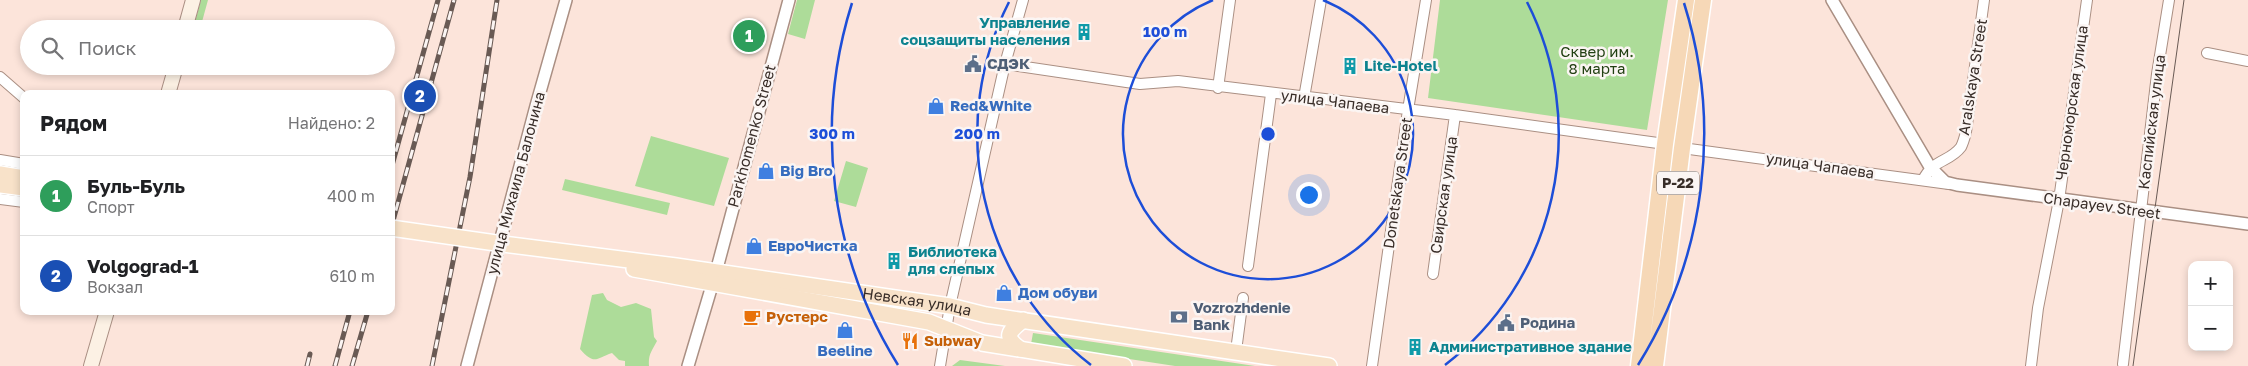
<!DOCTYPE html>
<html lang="ru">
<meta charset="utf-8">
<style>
:root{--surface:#fff;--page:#f6f6f6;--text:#202124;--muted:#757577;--line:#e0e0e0;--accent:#817c23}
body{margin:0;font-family:"Golos Text",sans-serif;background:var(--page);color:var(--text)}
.controls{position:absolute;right:15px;bottom:15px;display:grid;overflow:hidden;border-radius:10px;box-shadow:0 2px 8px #0003}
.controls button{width:45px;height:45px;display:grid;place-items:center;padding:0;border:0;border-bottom:1px solid var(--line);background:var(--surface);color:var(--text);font:25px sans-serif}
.you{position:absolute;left:1308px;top:194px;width:18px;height:18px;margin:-12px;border:4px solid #fff;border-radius:50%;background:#1a73e8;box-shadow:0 0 0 8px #1a73e833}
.badge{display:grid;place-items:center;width:32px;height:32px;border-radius:50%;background:var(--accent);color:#fff;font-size:16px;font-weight:700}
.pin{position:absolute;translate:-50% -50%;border:2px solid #fff;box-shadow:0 1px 5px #0006}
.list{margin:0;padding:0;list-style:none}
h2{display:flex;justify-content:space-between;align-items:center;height:65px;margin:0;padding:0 20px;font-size:21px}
h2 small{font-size:16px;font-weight:400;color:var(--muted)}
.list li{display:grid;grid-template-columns:32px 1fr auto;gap:15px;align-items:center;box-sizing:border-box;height:80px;padding:0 20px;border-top:1px solid var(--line)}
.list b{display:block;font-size:19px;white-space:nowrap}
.list p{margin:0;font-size:16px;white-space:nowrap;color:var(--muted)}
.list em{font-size:16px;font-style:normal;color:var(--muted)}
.icon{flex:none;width:28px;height:28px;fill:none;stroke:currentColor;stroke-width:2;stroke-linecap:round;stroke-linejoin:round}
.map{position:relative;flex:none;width:2248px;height:366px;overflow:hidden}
.search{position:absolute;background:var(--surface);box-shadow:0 2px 8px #0003;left:20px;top:20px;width:375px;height:55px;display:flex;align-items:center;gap:12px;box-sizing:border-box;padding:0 18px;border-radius:28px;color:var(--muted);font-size:19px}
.panel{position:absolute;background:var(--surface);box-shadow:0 2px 8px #0003;left:20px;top:90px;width:375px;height:225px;border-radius:10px}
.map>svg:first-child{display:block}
</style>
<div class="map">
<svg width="2248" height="366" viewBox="0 0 2248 366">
<rect width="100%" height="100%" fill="#fce4da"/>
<path fill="#addc99" d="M201,0H208L200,29H193Z
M797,0H815L805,39L788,34Z
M1440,0H1668L1647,130L1428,98Z
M651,136L729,158L714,206L635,186Z
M846,161L868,168L856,207L834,201Z
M565,179L670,203L667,215L562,190Z
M603,293L607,300L621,307L636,303L651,309L654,337L657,341C652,351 648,354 649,366H625V361L619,360L612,353C596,358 595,366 580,349L592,295Z
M1033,333L1255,366H1175L1031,344Z
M960,360L1005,366H952Z"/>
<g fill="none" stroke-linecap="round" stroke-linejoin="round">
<g stroke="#aa8f83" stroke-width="12">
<path id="minor" d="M2207,53L2248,61
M1005,64L1140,84L1178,81L1455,115L1665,144
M0,77L24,98
M1218,88L1230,0
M1304,98L1321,0
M1682,148L1949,184
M0,160L24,164
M1923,180C1933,159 1950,162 1961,147C1963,143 1965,136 1966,132L1984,0
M0,199L24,202
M1248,266L1271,94
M1433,274L1455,115
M1236,351L1243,298
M2123,364L2157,74L2169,0
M940,366L950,306L1005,64L1023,0
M1372,366L1408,110L1426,0
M2031,366L2038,308L2059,200L2087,0"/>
</g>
<g stroke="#aa8f83" stroke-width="14">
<path id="tertiary" d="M1832,0L1930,167L1945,182L1957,185L2248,224
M467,366L536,106L566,0
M688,366L716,272L789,0"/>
</g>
<g stroke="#aa8f83" stroke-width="16">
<path id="secondary" d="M185,29L193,0
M168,94L176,66
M91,366L107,311"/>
</g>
<g stroke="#fff" stroke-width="18">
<g id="primary">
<path d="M0,174L24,178"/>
<path d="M0,185L24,188"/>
<path id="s1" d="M503,244L676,266L950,306L986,315L1329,366"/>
<path d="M634,269L929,322L982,343L1124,366"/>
<path d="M1020,349C1003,337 1009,331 1023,320"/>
</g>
</g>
<g stroke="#fff" stroke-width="19">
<path id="trunk" d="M1639,366L1665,144L1686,0
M1655,366L1682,148L1703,0"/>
</g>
<use href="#minor" stroke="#fff" stroke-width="10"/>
<use href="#tertiary" stroke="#fff" stroke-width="11"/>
<use href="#secondary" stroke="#fcf1e4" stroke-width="14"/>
<use href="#primary" stroke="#f8e2c9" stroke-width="15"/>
<use href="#trunk" stroke="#f6d8b7" stroke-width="16"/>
<path stroke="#695a54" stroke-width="1" d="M2133,366L2184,0"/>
<g stroke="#695a54" stroke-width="5">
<path id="rail" d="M391,169L438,0
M391,228L454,0
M307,366L310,354
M335,366L350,311
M352,366L368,311
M432,366L470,177L497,0"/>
</g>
<use href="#rail" stroke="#fbf5f3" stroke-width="3" stroke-dasharray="9" stroke-linecap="butt"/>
<g stroke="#fff" stroke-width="18" stroke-linecap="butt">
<path id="primary-bridge" d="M391,228L503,244"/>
</g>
<use href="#primary-bridge" stroke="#f8e2c9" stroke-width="15"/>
</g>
<g fill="none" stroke="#1d4ed8" stroke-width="2.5">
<path d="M1323 0A145 145 0 1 1 1213 0"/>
<path d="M1091 365A291 291 0 0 1 1009 2M1527 2A291 291 0 0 1 1445 365"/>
<path d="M898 365A436 436 0 0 1 852 3M1684 3A436 436 0 0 1 1638 365"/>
</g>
<defs>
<g id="building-bare" transform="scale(1.35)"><path d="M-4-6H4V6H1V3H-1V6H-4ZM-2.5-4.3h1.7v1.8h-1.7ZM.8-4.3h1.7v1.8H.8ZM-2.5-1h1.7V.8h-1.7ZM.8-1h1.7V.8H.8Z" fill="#0f9aa8" stroke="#fbf5f3" stroke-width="2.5" paint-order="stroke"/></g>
<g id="civic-bare" transform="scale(1.35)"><path d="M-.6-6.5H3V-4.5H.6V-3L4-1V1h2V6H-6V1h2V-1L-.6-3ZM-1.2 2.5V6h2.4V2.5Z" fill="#5c6f8a" stroke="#fbf5f3" stroke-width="2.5" paint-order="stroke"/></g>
<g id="shop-bare" transform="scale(1.35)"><path d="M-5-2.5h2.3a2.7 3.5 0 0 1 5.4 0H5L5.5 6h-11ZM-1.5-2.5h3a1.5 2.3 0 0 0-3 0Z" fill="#3f7fe0" stroke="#fbf5f3" stroke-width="2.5" paint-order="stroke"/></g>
<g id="cafe-bare" transform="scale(1.35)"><path d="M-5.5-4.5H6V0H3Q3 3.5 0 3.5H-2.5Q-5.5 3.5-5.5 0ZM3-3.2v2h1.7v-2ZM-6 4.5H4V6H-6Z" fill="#e8710a" stroke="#fbf5f3" stroke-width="2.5" paint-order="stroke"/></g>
<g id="bank-bare" transform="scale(1.35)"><path d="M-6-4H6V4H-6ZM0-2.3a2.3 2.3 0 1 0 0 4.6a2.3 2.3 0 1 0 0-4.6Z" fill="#5c6f8a" stroke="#fbf5f3" stroke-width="2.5" paint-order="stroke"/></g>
<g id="restaurant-bare" transform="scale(1.35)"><path d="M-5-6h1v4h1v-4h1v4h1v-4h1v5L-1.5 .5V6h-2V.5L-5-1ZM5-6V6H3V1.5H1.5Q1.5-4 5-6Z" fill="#e8710a" stroke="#fbf5f3" stroke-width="2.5" paint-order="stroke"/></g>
</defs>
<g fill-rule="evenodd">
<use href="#building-bare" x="1084" y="32"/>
<use href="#civic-bare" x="973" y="64"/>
<use href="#building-bare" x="1350" y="66"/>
<use href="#shop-bare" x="936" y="106"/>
<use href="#shop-bare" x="766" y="171"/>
<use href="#shop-bare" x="754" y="246"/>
<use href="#building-bare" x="894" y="261"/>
<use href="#shop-bare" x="1004" y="293"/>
<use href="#cafe-bare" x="752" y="317"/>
<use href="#bank-bare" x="1179" y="317"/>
<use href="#civic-bare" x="1506" y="323"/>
<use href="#shop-bare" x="845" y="330"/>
<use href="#restaurant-bare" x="910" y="341"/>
<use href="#building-bare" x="1415" y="347"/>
</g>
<g text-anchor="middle" stroke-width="5" stroke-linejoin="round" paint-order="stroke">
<rect fill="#fbf5f3" stroke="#726965" stroke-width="1" x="1657" y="171.5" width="42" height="23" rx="4"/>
<g font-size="14" font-weight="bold" fill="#382d28">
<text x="1678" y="188">Р-22</text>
</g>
<g font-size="15" font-weight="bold" fill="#0d838f" stroke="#fbf5f3" text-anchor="start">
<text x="1070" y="28" text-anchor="end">Управление<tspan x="1070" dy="17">соцзащиты населения</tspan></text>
<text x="1364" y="71">Lite-Hotel</text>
<text x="908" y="257">Библиотека<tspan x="908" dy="17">для слепых</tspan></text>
<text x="1429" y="352">Административное здание</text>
</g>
<g font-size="15" fill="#224012" stroke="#fbf5f3">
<text x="1597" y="57">Сквер им.<tspan x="1597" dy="17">8 марта</tspan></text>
</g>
<g font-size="15" font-weight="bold" fill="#4e5e75" stroke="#fbf5f3" text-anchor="start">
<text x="987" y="69">СДЭК</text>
<text x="1193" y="313">Vozrozhdenie<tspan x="1193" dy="17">Bank</tspan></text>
<text x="1520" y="328">Родина</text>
</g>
<g font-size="15" fill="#382d28" stroke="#fbf5f3">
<text transform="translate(1973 77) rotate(-81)" y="5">Aralskaya Street</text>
<text transform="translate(1335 102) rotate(7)" y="5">улица Чапаева</text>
<text transform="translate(2072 103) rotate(-82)" y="5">Черноморская улица</text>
<text transform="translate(2152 122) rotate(-83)" y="5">Каспийская улица</text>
<text transform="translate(752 136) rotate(-75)" y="5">Parkhomenko Street</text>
<text transform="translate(1820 166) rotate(8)" y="5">улица Чапаева</text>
<text transform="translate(516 183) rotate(-75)" y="5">улица Михаила Балонина</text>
<text transform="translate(1398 183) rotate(-82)" y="5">Donetskaya Street</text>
<text transform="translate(1444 195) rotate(-82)" y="5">Свирская улица</text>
<text transform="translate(2102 206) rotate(8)" y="5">Chapayev Street</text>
<text dy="5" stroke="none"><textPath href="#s1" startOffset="418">Невская улица</textPath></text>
</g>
<g font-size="15" font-weight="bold" fill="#366cbe" stroke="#fbf5f3" text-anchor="start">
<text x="950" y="111">Red&amp;White</text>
<text x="780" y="176">Big Bro</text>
<text x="768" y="251">ЕвроЧистка</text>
<text x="1018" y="298">Дом обуви</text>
<text x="845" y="356" text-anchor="middle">Beeline</text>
</g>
<g font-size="15" font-weight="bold" fill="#c56008" stroke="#fbf5f3" text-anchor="start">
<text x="766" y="322">Рустерс</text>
<text x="924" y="346">Subway</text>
</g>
</g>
<circle cx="1268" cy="134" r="8" fill="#1d4ed8" stroke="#fbf5f3" stroke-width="2.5"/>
<g font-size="15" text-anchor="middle" font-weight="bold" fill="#1d4ed8" stroke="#fbf5f3" stroke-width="5" stroke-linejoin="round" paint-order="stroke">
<text x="1165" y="37">100 m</text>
<text x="977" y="139">200 m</text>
<text x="832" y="139">300 m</text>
</g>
</svg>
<div class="controls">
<button>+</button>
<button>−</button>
</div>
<div class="you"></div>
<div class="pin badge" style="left:749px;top:36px;background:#2e9e5b">1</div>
<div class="pin badge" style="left:420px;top:96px;background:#1a4fb4">2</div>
<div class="search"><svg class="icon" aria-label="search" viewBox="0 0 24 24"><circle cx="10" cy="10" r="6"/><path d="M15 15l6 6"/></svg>Поиск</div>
<section class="panel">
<h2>Рядом<small>Найдено: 2</small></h2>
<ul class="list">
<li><span class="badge" style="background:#2e9e5b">1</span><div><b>Буль-Буль</b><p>Спорт</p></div><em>400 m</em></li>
<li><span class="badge" style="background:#1a4fb4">2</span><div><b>Volgograd-1</b><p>Вокзал</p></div><em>610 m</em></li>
</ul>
</section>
</div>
